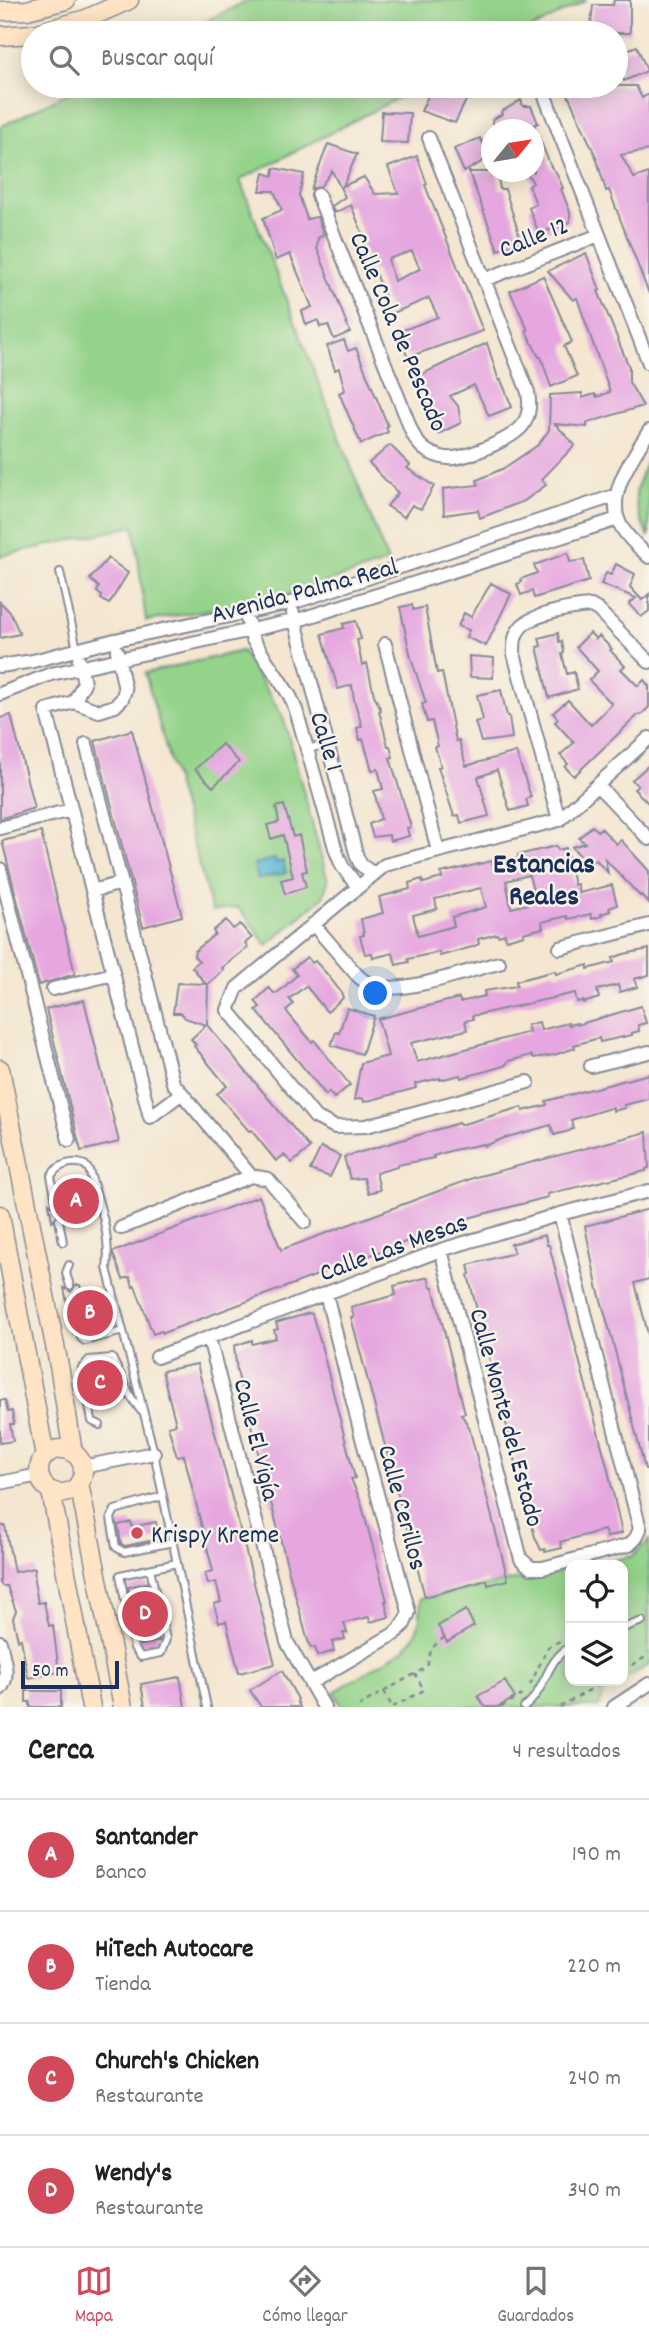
<!DOCTYPE html>
<html lang="es">
<meta charset="utf-8">
<style>
:root{--surface:#fff;--page:#f2f2f2;--text:#202124;--muted:#757577;--line:#e0e0e0;--accent:#d1495b}
body{margin:0;font-family:Dekko,sans-serif;background:var(--page);color:var(--text)}
.controls{position:absolute;right:21px;bottom:21px;display:grid;overflow:hidden;border-radius:14px;box-shadow:0 4px 18px #0003}
.controls button{width:63px;height:63px;display:grid;place-items:center;padding:0;border:0;border-bottom:2px solid var(--line);background:var(--surface);color:var(--text);font:35px sans-serif}
.compass{position:absolute;left:481px;top:119px;width:63px;height:63px;border-radius:50%;background:var(--surface);box-shadow:0 4px 18px #0003;rotate:60deg}
.scale{position:absolute;left:21px;bottom:18px;width:98px;box-sizing:border-box;padding-left:7px;border:4px solid #1b2f5e;border-top:0;font-size:19px;line-height:24px;white-space:nowrap;color:#1b2f5e;-webkit-text-stroke:5px #f7f3e8;paint-order:stroke}
.you{position:absolute;left:376px;top:994px;width:24px;height:24px;margin:-18px;border:5px solid #fff;border-radius:50%;background:#1a73e8;box-shadow:0 0 0 10px #1a73e833}
.badge{display:grid;place-items:center;width:46px;height:46px;border-radius:50%;background:var(--accent);color:#fff;font-size:23px;font-weight:700}
.pin{position:absolute;translate:-50% -50%;border:4px solid #fff;box-shadow:0 2px 7px #0006}
.list{margin:0;padding:0;list-style:none}
h2{display:flex;justify-content:space-between;align-items:center;height:91px;margin:0;padding:0 28px;font-size:30px}
h2 small{font-size:23px;font-weight:400;color:var(--muted)}
.list li{display:grid;grid-template-columns:46px 1fr auto;gap:21px;align-items:center;box-sizing:border-box;height:112px;padding:0 28px;border-top:2px solid var(--line)}
.list b{display:block;font-size:26px;white-space:nowrap}
.list p{margin:0;font-size:23px;white-space:nowrap;color:var(--muted)}
.list em{font-size:23px;font-style:normal;color:var(--muted)}
.icon{flex:none;width:38px;height:38px;fill:none;stroke:currentColor;stroke-width:2;stroke-linecap:round;stroke-linejoin:round}
.map{position:relative;flex:none;width:649px;height:1707px;overflow:hidden}
.search{position:absolute;background:var(--surface);box-shadow:0 4px 18px #0003;left:21px;right:21px;top:21px;height:77px;display:flex;align-items:center;gap:18px;box-sizing:border-box;padding:0 24px;border-radius:38px;color:var(--muted);font-size:26px}
.sheet{height:539px;background:var(--surface)}
nav{display:flex;justify-content:space-around;align-items:center;box-sizing:border-box;height:98px;border-top:2px solid var(--line);background:var(--surface);font-size:19px;color:var(--muted)}
nav a{display:grid;justify-items:center;gap:4px}
nav .on{color:var(--accent)}
.map>svg:first-child{display:block}
</style>
<div class="map">
<svg width="649" height="1707" viewBox="0 0 649 1707">
<rect width="100%" height="100%" fill="#f7f3e8"/>
<filter id="ink" filterUnits="userSpaceOnUse"><feTurbulence type="fractalNoise" baseFrequency=".0143" numOctaves="2"/><feDisplacementMap in="SourceGraphic" scale="14" xChannelSelector="R" yChannelSelector="G"/><feConvolveMatrix kernelMatrix="1 2 1 2 8 2 1 2 1" color-interpolation-filters="sRGB"/></filter>
<filter id="wash" filterUnits="userSpaceOnUse"><feTurbulence type="fractalNoise" baseFrequency=".00686" numOctaves="4" result="noise"/><feDisplacementMap in="SourceGraphic" scale="28" xChannelSelector="R" yChannelSelector="G"/><feGaussianBlur stdDeviation="1.57" result="paint"/><feColorMatrix in="noise" values="0 0 0 0 0 0 0 0 0 0 0 0 0 0 0 0 0 1.4 0 .05"/><feComposite in="paint" operator="in"/></filter>
<g filter="url(#wash)">
<rect width="100%" height="100%" fill="#f4e6d0"/>
<path fill="#94d38a" stroke="#588174" stroke-width="2" d="M248,0H587L523,33H183Z
M81,86H421L240,180L388,562L284,596L146,621L134,526L0,556V127Z
M649,458V537C631,504 632,490 649,458Z
M242,651L283,717L328,881L323,897L267,945L238,907L212,911L145,673Z
M649,1540V1665L608,1689L604,1693L598,1707H342L334,1692L404,1649C419,1635 422,1619 420,1599L570,1569V1681H623V1565H589L633,1556Z"/>
<path fill="#56b6d5" stroke="#38729a" stroke-width="2" d="M275,859L276,863L283,861L286,873L258,879L254,864Z"/>
<g id="blocks">
<path fill="#e6a7e0" fill-rule="evenodd" d="M614,0H630V33H590L593,5H613Z
M637,46L647,71L624,81L616,62V54Z
M444,86H473L455,123L421,111L432,87Z
M564,86H636L642,98L649,94V150L621,155L634,178L649,173V294L609,190L606,191L596,157Z
M521,100L523,106H531L538,123L534,125L551,167L556,172L563,188L561,189L570,212V222L539,234L529,208L536,204L529,186L533,183L527,173L534,172V130H496L492,120L502,114L501,112Z
M382,112L410,113L408,143L380,142Z
M480,138L490,157L464,172L454,149Z
M328,144L357,154L343,186L364,177L375,194L398,193L388,167L417,156L427,184L425,185L483,331L408,357L395,333L438,317L429,298L391,314L375,270L373,271L361,244L366,242L351,205L334,213L332,206L345,197L332,171L320,187L311,189ZM412,251L420,269L394,281L388,259Z
M274,168L304,174L299,195L307,219L317,217L324,235L318,238L317,248L350,332L334,339L328,325L320,327L318,320L306,325L302,311L312,307L290,254L276,260L263,218L282,210L274,191H260L264,173L273,176Z
M469,172H497L500,189H505L521,241L498,250Z
M586,253L600,290L598,291L629,367V382L643,406L587,423V427L555,424L575,445L542,479L546,485L524,501L480,518L478,510L444,515L443,489L478,485L477,480L504,468L538,445L549,430L550,395L582,393V398L595,394L597,397L610,392L577,298L573,300L548,271Z
M543,276L572,342L564,346L577,376L551,387L541,357H539L526,331L528,330L510,291Z
M344,340L348,351L356,348L388,426L386,427L388,432L361,444L339,393L345,390L339,368L335,370L327,346Z
M487,343L499,381L501,380L512,407L489,416L474,385L450,396L458,406L461,423L438,434L436,427L432,428L427,412L429,411L414,378Z
M390,445L410,465L407,468L434,486L421,509L412,505L404,517L387,506L398,493L369,463Z
M568,553L570,562L584,560L589,581L534,598L532,591L521,595L517,584L522,582L521,579L537,573L534,565Z
M108,558L128,573L109,604L101,599L102,596L97,592L99,587L90,579Z
M616,564L635,574L630,587L642,600L649,594V611L641,617L629,604L636,598L601,584L606,573L611,575Z
M491,583L511,594L486,646L466,637L469,630L458,626L464,613L471,617Z
M0,602L10,612L20,634L0,638Z
M412,605L413,610L425,607L437,673L442,672L456,741L459,740L466,766L516,752L531,797L526,799L528,806L510,811L497,770L478,777L489,816L461,823L459,815L454,816L438,767L441,766L435,747L438,746L432,721L427,722L422,704L426,703L411,658L400,607Z
M356,621L361,639L357,640L362,665L367,663L374,695L381,710L379,711L388,746H390L393,757L390,758L411,827L407,828L409,836L390,841L389,835L373,837L369,824L381,819L374,791L383,789L378,769L372,770L363,739L360,740L357,728L362,726L354,700L352,685L338,689L322,634L344,628L343,624Z
M558,633L559,642L562,641L564,653L562,654L567,674L574,672L578,689L549,698L537,647L541,646L539,638Z
M590,633L596,639L599,636L612,649L610,650L625,666L621,669L638,686L644,680L649,686V707L641,715L639,714L574,776L565,767L568,764L560,755L574,743L555,722L558,719L553,713L568,700L591,725L612,704L589,680L598,671L576,647Z
M469,656L494,658L493,678L470,677Z
M501,690L507,716H509L512,738L481,742L475,722L483,720L477,695Z
M11,715L34,808L0,819V718Z
M132,730L182,916L143,927L95,741Z
M222,744L239,762L213,787L195,769Z
M649,765V804L634,789L638,786L632,780Z
M284,805L293,837L299,835L307,871L302,872L306,887L285,894L281,880L293,877L283,835L271,839L267,825L279,822L276,807Z
M592,826L598,831L601,828L616,844L621,840L649,871V903L641,895L640,896L605,859L608,873L596,860L591,862L588,858L585,861L572,847L585,843L579,838Z
M41,832L75,974L39,985L2,841Z
M556,846L558,850L566,848L574,885L577,884L579,893L612,885L617,905L609,908L610,911L601,914L602,916L592,919L591,914L568,919L567,916L542,922L543,928L523,933L524,935L506,940L505,934L498,936L497,934L478,939L479,944L472,947L440,956L439,952L408,959L409,962L396,965L393,953L373,958L372,953L365,954L360,936L364,935L361,919L383,913L379,897L410,889L409,883L422,879L423,883L442,878L441,873L492,861L493,866L519,858L518,855ZM529,875L536,902L511,908L506,881ZM481,888L486,907L452,917L454,926L418,936L413,915L437,909L435,899Z
M226,920L233,929L240,924L252,938L245,943L248,947L222,968L224,970L208,984L207,1025L310,1148L292,1163L284,1155L276,1161L251,1130L249,1131L217,1094L227,1086L194,1046L196,1045L191,1039L206,1025L185,1018L181,1013H173L177,983L206,984L192,967L199,961L194,956L195,951L215,934L213,931Z
M649,949V975L634,979L637,987L620,992L618,985L597,990L599,998L583,1003V1001L577,1002L575,993L472,1016L473,1019L465,1021L467,1030L411,1043L417,1062L529,1032L527,1025L539,1022L541,1030L568,1023L569,1025L577,1023V1025L641,1006L646,1023L638,1025L639,1031L632,1033V1035L600,1042L599,1038L574,1045L575,1048L554,1055L534,1058L531,1055L509,1061L504,1066L461,1078L460,1075L440,1080V1078L415,1084L416,1088L364,1102L363,1098L354,1100L361,1063L388,1056L378,1019L459,998L460,1002L485,996L484,991L517,986L516,981L555,971L556,974L588,965V969L614,962L613,958L624,954Z
M307,957L312,963L315,961L326,973L341,992L343,998L327,1012L306,986L289,999L293,1004L286,1011L312,1042L314,1040L350,1085L334,1098L329,1092L326,1095L256,1010L260,1007L255,1001L269,988L275,994L281,990L297,975L292,969Z
M84,1000L119,1142L81,1151L46,1009Z
M347,1008L374,1016L362,1054L331,1045L336,1032L339,1033Z
M649,1074V1099L624,1105L625,1108L613,1111V1107L571,1120L573,1128L569,1131L554,1135L551,1125L504,1138L485,1146L484,1144L453,1150L433,1156L434,1158L397,1165V1167L376,1173L380,1190L368,1193L364,1178L350,1179L344,1157L459,1123L460,1125L522,1107L523,1111L547,1105L546,1101Z
M647,1132L649,1168L646,1169V1171L547,1194L548,1197L472,1217L163,1333L162,1331L153,1334L135,1286L133,1287L130,1277L123,1279L113,1254V1252L259,1196L281,1250L476,1177Z
M321,1147L340,1156L330,1177L310,1170Z
M87,1181L94,1214L65,1219L59,1214L52,1221L49,1203L55,1207L60,1205L63,1200L60,1185Z
M649,1209V1279L635,1283L649,1338V1469H645L611,1335L597,1286L585,1226Z
M545,1235L547,1245H549L607,1466L622,1533L607,1537L604,1530L560,1542L562,1548L545,1552V1549L541,1550L535,1537L468,1275L470,1274L468,1265L514,1253L511,1244Z
M428,1277L431,1287H433L463,1405L465,1413L461,1414L469,1427L508,1580L488,1585L487,1580L425,1597L351,1317H354L351,1307L396,1295L394,1286Z
M76,1285H80L84,1302L106,1297L113,1323L85,1329L79,1326L73,1333L64,1288L71,1292Z
M309,1313L312,1314L320,1341L355,1478L351,1479L361,1502L387,1601H385L389,1617L370,1622L369,1617L344,1623L347,1633H343L345,1639L332,1642L334,1651L317,1656L315,1647L311,1648L307,1638L290,1576L237,1371L234,1346L252,1340V1344L276,1338L274,1330L278,1329L276,1323Z
M109,1364L116,1394L93,1398L88,1370Z
M197,1364L275,1664L239,1673L226,1621L219,1623L214,1604L221,1602L216,1582L208,1584L205,1573L213,1571L184,1455L177,1457L168,1426L176,1424L162,1371Z
M0,1400H5L8,1412L12,1411L14,1424H10L13,1441L0,1443Z
M131,1522L132,1527L156,1522L159,1539L125,1546L121,1544L118,1525Z
M0,1526H5L14,1572L35,1568L34,1581L38,1603L44,1602L49,1626L53,1625L59,1672L28,1678L21,1639L18,1640L13,1618L16,1611L7,1586H2L0,1583Z
M147,1583L159,1641L141,1645L128,1587Z
M466,1610L474,1626L447,1642L438,1626Z
M282,1671L298,1699L297,1701L300,1707H261L250,1690Z
M180,1677L185,1707H145L141,1684Z
M505,1681L515,1698L498,1707H485L478,1696Z
M26,1691H61V1707H30V1702H26Z"/>
</g>
</g>
<g filter="url(#ink)">
<use href="#blocks" fill-opacity="0" stroke="#888a97" stroke-width="2"/>
<g fill="none" stroke-linecap="round" stroke-linejoin="round">
<g stroke="#888a97" stroke-width="10">
<path id="lane" d="M60,572L77,649
M307,749L328,744
M56,1201L51,1176C58,1164 73,1160 85,1165L89,1170C99,1203 111,1234 107,1268L154,1453L207,1707
M59,1220L63,1242
M69,1265L66,1273L70,1286
M80,1331L81,1338L85,1341L123,1331
M100,1425L92,1421L82,1368L89,1360L112,1358L131,1397L141,1411
M163,1496L115,1510L111,1518L116,1547L124,1552L173,1542
M150,1569L166,1639L161,1653L141,1657L134,1648L120,1575L177,1563
M623,1628L642,1621
M524,1707C546,1692 545,1660 570,1647"/>
</g>
<g stroke="#888a97" stroke-width="16">
<path id="street" d="M541,86L649,363
M318,195L407,419C411,431 416,444 427,451C435,456 446,459 454,458C471,456 514,438 523,425C530,414 530,404 528,392L429,138
M484,280L599,235
M649,431C634,456 605,494 620,524C626,537 639,547 649,557
M245,612L253,640L290,696L296,710L336,851L342,866L358,887
M293,613L357,857L361,865L374,874
M385,644L438,851
M117,651L125,690L122,699L115,706L99,711L74,702L46,710L150,1117L182,1093
M0,666L33,661L115,640L295,602L617,495
M0,694L51,674L301,619L618,519
M74,702L84,683L79,660
M86,744L173,1083L251,1176L121,1228
M598,786L649,839
M559,820L514,654C514,643 514,635 521,627C532,614 574,607 591,606L598,610L649,662
M0,828L71,810
M0,869L69,1140
M92,891L122,883
M313,924L357,975C363,981 372,986 381,987C410,992 469,970 499,963
M560,948L649,925
M53,989L113,974
M591,1066L649,1052
M528,1082L366,1126L335,1127L315,1117L228,1010L237,988L385,865L559,820L649,738
M251,1176L268,1179L305,1222
M441,1250L521,1559L531,1568H543L629,1545L636,1538L640,1529L560,1214
M209,1338L287,1642L324,1707
M157,1357L441,1250L560,1214L649,1191
M82,1467L154,1453
M0,1483L39,1475
M0,1642C3,1657 11,1677 0,1689
M310,1683L394,1634L404,1624L409,1612L362,1438L326,1294
M614,1707L649,1684"/>
</g>
<g stroke="#888a97" stroke-width="21">
<path id="secondary" d="M0,11L27,10L66,0
M38,33L86,19L129,0
M0,36L33,34
M0,1069L60,1371L73,1453
M0,1215L45,1456
M39 1471a22 22 0 1 1 44 0a22 22 0 1 1-44 0Z
M79,1483L123,1707
M51,1491L91,1707"/>
</g>
<path stroke="#888a97" stroke-width="2.5" stroke-dasharray="5 5" stroke-linecap="butt" d="M623,1670L649,1655
M530,1685L548,1647L564,1639
M384,1691L392,1707
M361,1707L360,1705L425,1668L428,1664C430,1650 432,1646 445,1637
M393,1707L424,1690L415,1674
M501,1707L522,1695
M560,1707L605,1681"/>
<use href="#lane" stroke="#fff" stroke-width="6"/>
<use href="#street" stroke="#fff" stroke-width="12"/>
<use href="#secondary" stroke="#fee4c5" stroke-width="18"/>
</g>
</g>
<circle fill="#d1495b" stroke="#f7f3e8" stroke-width="2.5" cx="137" cy="1533" r="7"/>
<g text-anchor="middle" stroke-width="5" stroke-linejoin="round" paint-order="stroke">
<g font-size="26" fill="#1b2f5e" stroke="#f7f3e8">
<text transform="translate(533 236) rotate(-22)" y="9">Calle 12</text>
<text transform="translate(400 331) rotate(67)" y="9">Calle Cola de Pescado</text>
<text transform="translate(304 589) rotate(-15)" y="9">Avenida Palma Real</text>
<text transform="translate(328 741) rotate(73)" y="9">Calle 1</text>
<text transform="translate(393 1246) rotate(-20)" y="9">Calle Las Mesas</text>
<text transform="translate(508 1417) rotate(75)" y="9">Calle Monte del Estado</text>
<text transform="translate(258 1439) rotate(76)" y="9">Calle El Vigía</text>
<text transform="translate(404 1507) rotate(75)" y="9">Calle Cerillos</text>
</g>
<g font-size="26" fill="#1b2f5e" stroke="#f7f3e8" text-anchor="start">
<text x="151" y="1542">Krispy Kreme</text>
</g>
<g font-size="28" font-weight="bold" fill="#1b2f5e" stroke="#f7f3e8">
<text x="544" y="872">Estancias<tspan x="544" dy="32">Reales</tspan></text>
</g>
</g>
</svg>
<div class="controls">
<button><svg class="icon" aria-label="locate" viewBox="0 0 24 24"><circle cx="12" cy="12" r="6"/><path d="M12 2v4M12 18v4M2 12h4M18 12h4"/></svg></button>
<button><svg class="icon" aria-label="layers" viewBox="0 0 24 24"><path d="M12 4l9 5-9 5-9-5zM3 14l9 5 9-5"/></svg></button>
</div>
<svg class="compass" viewBox="-18 -18 36 36"><path d="M0-13l5 13h-10z" fill="#e53935"/><path d="M0 13l5-13h-10z" fill="#757577"/></svg>
<div class="scale">50 m</div>
<div class="you"></div>
<div class="pin badge" style="left:76px;top:1201px">A</div>
<div class="pin badge" style="left:90px;top:1313px">B</div>
<div class="pin badge" style="left:100px;top:1383px">C</div>
<div class="pin badge" style="left:145px;top:1614px">D</div>
<div class="search"><svg class="icon" aria-label="search" viewBox="0 0 24 24"><circle cx="10" cy="10" r="6"/><path d="M15 15l6 6"/></svg>Buscar aquí</div>
</div>
<section class="sheet">
<h2>Cerca<small>4 resultados</small></h2>
<ul class="list">
<li><span class="badge">A</span><div><b>Santander</b><p>Banco</p></div><em>190 m</em></li>
<li><span class="badge">B</span><div><b>HiTech Autocare</b><p>Tienda</p></div><em>220 m</em></li>
<li><span class="badge">C</span><div><b>Church's Chicken</b><p>Restaurante</p></div><em>240 m</em></li>
<li><span class="badge">D</span><div><b>Wendy's</b><p>Restaurante</p></div><em>340 m</em></li>
</ul>
</section>
<nav>
<a class="on"><svg class="icon" aria-label="map" viewBox="0 0 24 24"><path d="M3 6l6-2 6 2 6-2v14l-6 2-6-2-6 2zM9 4v14M15 6v14"/></svg>Mapa</a>
<a><svg class="icon" aria-label="directions" viewBox="0 0 24 24"><path d="M12 3l9 9-9 9-9-9zM9 14v-3h6M13 9l2 2-2 2"/></svg>Cómo llegar</a>
<a><svg class="icon" aria-label="saved" viewBox="0 0 24 24"><path d="M7 4h10v16l-5-4-5 4z"/></svg>Guardados</a>
</nav>
